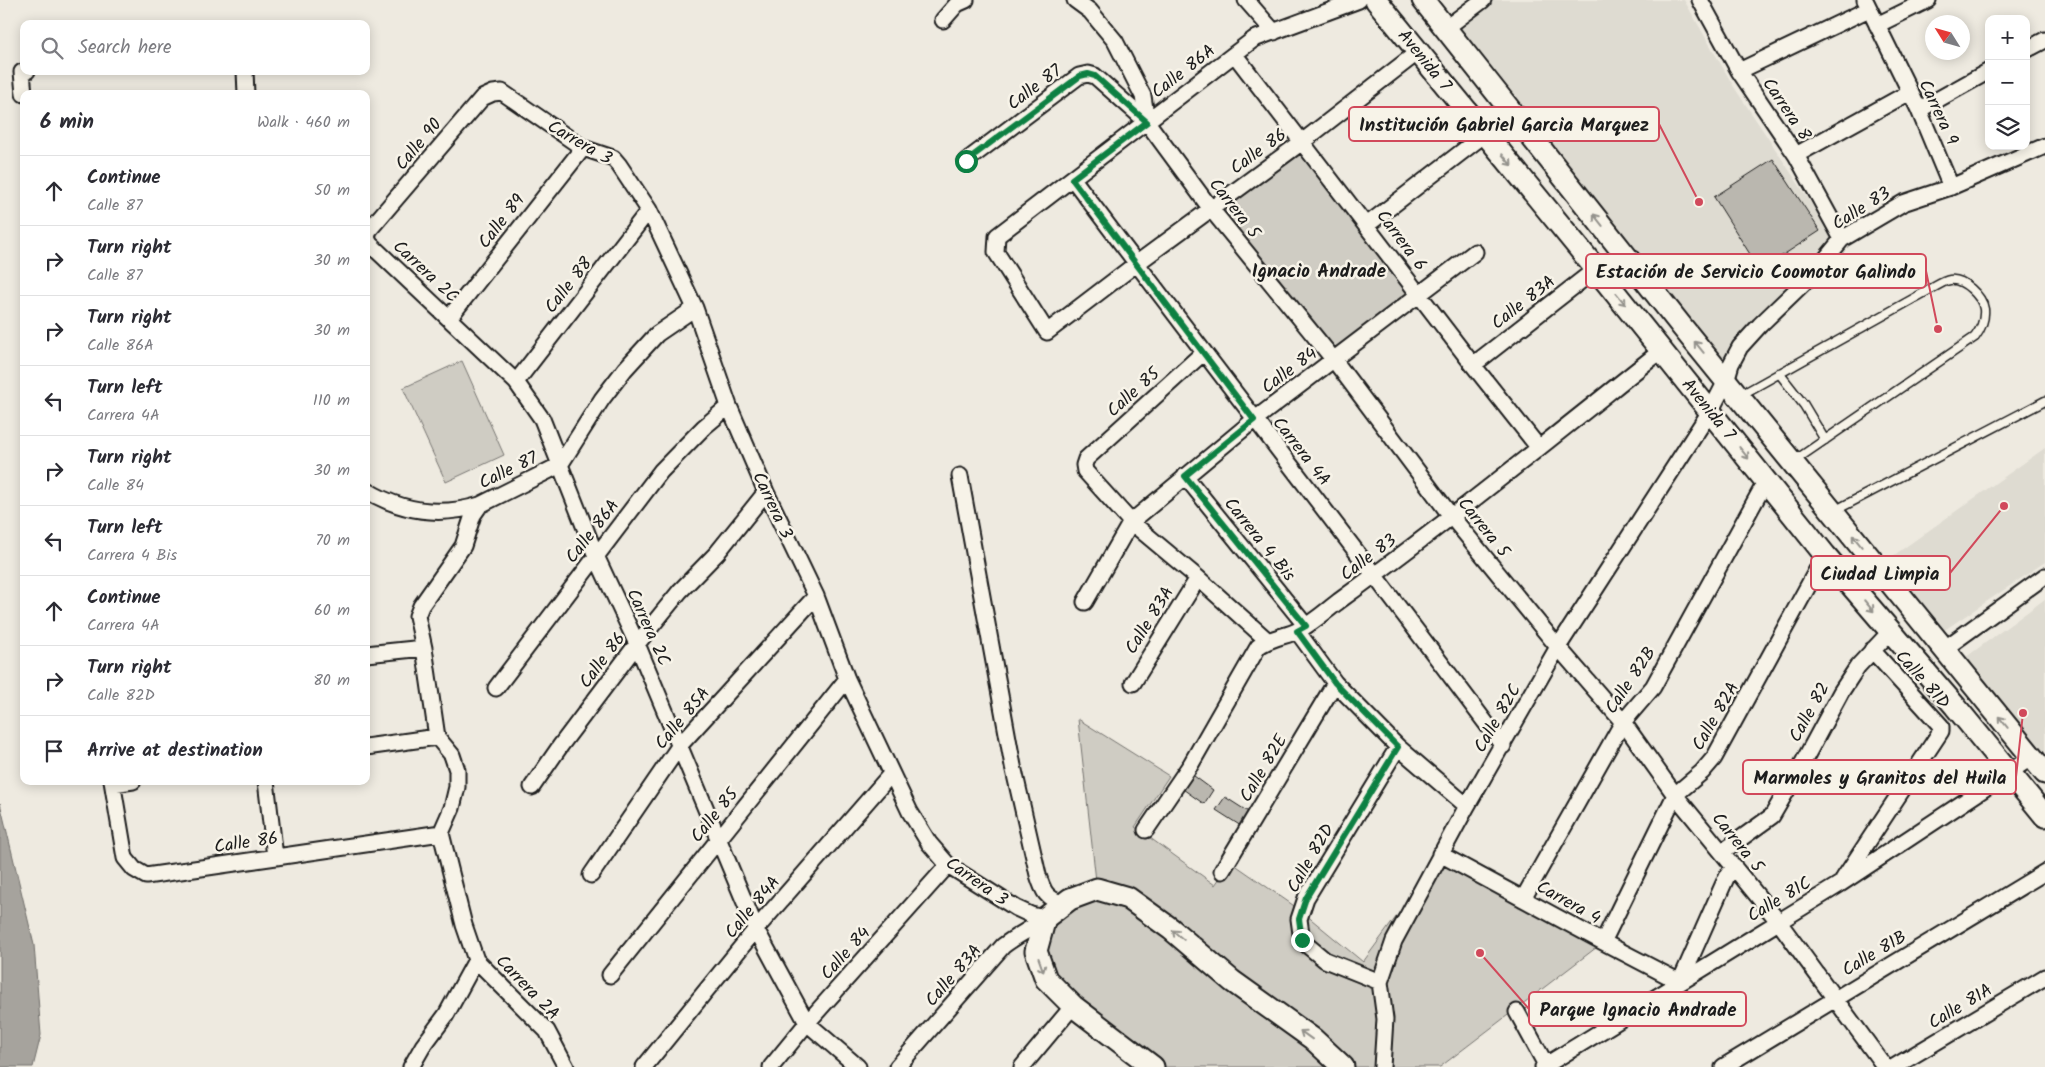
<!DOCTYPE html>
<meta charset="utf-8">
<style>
:root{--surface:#fff;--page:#f7f7f7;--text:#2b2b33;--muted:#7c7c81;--line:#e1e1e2}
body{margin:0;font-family:Kalam,sans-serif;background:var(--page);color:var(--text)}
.controls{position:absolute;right:15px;top:15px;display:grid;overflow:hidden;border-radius:10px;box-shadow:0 2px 12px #0003}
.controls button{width:45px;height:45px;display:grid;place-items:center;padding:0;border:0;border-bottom:1px solid var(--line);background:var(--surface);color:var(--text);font:25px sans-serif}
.compass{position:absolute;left:1925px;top:15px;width:45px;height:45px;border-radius:50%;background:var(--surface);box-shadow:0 2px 12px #0003;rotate:307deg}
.stop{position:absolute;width:15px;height:15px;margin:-11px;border:4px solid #0b8043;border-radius:50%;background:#fff}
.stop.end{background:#0b8043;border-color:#fff;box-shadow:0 1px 5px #0008}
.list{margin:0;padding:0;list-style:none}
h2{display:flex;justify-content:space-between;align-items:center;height:65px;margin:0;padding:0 20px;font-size:21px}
h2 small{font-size:16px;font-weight:400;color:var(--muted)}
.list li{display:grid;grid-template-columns:32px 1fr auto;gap:15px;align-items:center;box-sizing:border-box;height:70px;padding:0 20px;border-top:1px solid var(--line)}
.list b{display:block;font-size:19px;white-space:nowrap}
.list p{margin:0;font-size:16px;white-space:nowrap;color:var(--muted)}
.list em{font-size:16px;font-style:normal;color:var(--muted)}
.icon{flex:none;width:28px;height:28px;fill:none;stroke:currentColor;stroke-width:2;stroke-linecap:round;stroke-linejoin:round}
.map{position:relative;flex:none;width:2045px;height:1067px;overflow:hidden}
.search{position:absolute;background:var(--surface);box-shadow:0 2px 12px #0003;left:20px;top:20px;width:350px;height:55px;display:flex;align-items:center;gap:12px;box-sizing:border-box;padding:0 18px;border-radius:10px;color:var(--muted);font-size:19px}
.panel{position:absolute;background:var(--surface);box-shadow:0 2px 12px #0003;left:20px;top:90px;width:350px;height:695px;border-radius:10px}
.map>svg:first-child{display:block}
</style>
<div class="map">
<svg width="2045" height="1067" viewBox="0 0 2045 1067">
<rect width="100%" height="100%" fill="#eeeae0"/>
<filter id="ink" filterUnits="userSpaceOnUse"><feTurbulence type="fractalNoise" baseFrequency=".02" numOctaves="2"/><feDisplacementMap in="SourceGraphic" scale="10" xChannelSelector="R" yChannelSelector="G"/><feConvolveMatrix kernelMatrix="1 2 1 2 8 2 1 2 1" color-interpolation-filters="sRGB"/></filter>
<g filter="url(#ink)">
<path fill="#dedbd1" d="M1490,0H1684L1734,87L1835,239L1726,375L1452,28Z
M2045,448V562L1940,633L1883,563Z
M2045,599V763L1958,663Z"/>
<path fill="#cfccc3" stroke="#767470" d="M1302,145L1416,293L1335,356L1215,210Z
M462,361L504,455L446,482L403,388Z
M1078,719L1169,776L1135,827L1215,885L1231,862L1300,910L1363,962L1441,856L1601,944L1440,1067H1156L1074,1004L1038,952L1047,919L1097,890Z"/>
<path fill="#a6a39d" stroke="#6f6d69" d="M0,803L34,945L41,1035L33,1067H0Z"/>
<path fill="#bab7af" stroke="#1c1c1c" d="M1773,159L1820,231L1760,270L1714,197Z
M1190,773L1213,790L1204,804L1180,787Z
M1225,797L1250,813L1241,826L1216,810Z"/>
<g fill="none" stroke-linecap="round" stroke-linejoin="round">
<g stroke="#1c1c1c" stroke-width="11">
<path id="service" d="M1779,373L1804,405L1825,440
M1739,396L1929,290C1935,287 1943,281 1950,280C1963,278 1982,296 1984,309C1985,320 1981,329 1975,337L1794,461
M1834,511L2045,401"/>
</g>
<g stroke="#1c1c1c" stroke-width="19">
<path id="minor" d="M1075,0L1090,11L1115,41L1143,96L1147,122L1211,209L1334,360L1451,516L1558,647L1623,722L1675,795L1778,921L1885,1067
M1246,0L1274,32
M1359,0L1254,39L997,236L996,252L1047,332L1136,264L1302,142L1418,52
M1700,0L1739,71L1796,155L1842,239
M1865,0L1919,110L1951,187
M943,20L957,4L966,0
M1877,25L1928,0
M1446,28L1483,0
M2026,50L2045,40
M1235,55L1473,365L1539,448
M245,71L246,94
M1739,71L1869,9
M24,94L22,72L27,71
M1919,110L1989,71
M1796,155L1910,92
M966,161L1079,76L1088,74L1095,76L1147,122
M1073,179C1215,369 1361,555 1503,746
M1367,225L1485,134
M449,318L583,148
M1204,352L1086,459L1084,465L1085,471L1131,522L1198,578L1267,640
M1473,365L1596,269
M516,382L649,210
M960,476L1013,766L1038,875C1043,891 1046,899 1064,904
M1185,476L1306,626
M366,490C402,512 440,517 480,505
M1085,602L1131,522L1254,420L1475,252
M1297,631L1335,683L1398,747L1467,806
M424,648L437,737L452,755L457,770V787L452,808L441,833
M1944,649L2045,576
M366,654L424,648L417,616L421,606L463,546L473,515L480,505L560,465L602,399L625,369L657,334L695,308
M1133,683L1198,578
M496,688L661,471L704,427L729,406
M366,747L437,737
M112,781L125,858L134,869L146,876L441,833
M266,781L275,857
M113,784L133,781
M532,787L561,745L637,644L680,591L717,553L766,492
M1146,830L1191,764L1258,647C1271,637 1285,637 1299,630C1314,622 1326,611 1339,601C1449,521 1555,435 1662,350
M1722,852L1772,816L1800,768L1841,692L1858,666L1890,632
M1440,854L1603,942L1680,982L1727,876L1734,866
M1222,871L1335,683
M591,875L680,745L816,596
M1844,878L1941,731V726L1872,650
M1523,899L1623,722L1653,687L1766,481
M1603,942L1675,795L1702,772L1714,758L1825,555
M476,960L547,1031L566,1067
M610,975L847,679
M1380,982L1325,960L1302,941L1299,919L1306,898L1398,747
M1517,1012L1546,1065
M411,1067L423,1046L446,1015L476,960L464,925L441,833
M644,1067L756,929L891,774
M771,1067L807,1023L948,865
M858,1067L807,1023L756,929L637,644L596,556L542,419L516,382L370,244L367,238L369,230L482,98L493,93L502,92L583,148L613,158L619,165L649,210L695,308L729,406L766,492L816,596L847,679L910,812L929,843L948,865L1016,908L1031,915L1045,918
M897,1067L1003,946C1017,935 1032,929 1045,918
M1022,1067L1073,1006
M1382,1067L1385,1019L1380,982L1394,941L1467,806L1558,647L1711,410L1726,381L1731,364L1740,347L1760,325L1815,272L1842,239L1903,203L1951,187L2045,146
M1543,1067L1840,884L2032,757
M1723,1067L2045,872
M1894,1067L2045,977"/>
</g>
<g stroke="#1c1c1c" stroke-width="25">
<path id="secondary" d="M1376,0L1596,269L1825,555L1955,706L2045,816
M1423,0L1683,328L2045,773
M1153,1067L1073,1006L1046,979L1036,951L1045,918L1070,899L1097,889L1128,898L1171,929L1232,981L1313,1039L1343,1067"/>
</g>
<use href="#service" stroke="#f7f3e8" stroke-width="8"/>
<use href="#minor" stroke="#f7f3e8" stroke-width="15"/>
<use href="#secondary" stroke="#f7f3e8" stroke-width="21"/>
</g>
<defs><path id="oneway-shaft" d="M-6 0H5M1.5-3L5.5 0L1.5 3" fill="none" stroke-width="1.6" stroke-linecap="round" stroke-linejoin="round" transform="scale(1.25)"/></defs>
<g stroke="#94928c">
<use href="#oneway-shaft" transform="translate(1507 160) rotate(50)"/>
<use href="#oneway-shaft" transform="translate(1598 220) rotate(-128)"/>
<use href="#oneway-shaft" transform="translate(1621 299) rotate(51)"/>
<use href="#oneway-shaft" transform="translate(1699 347) rotate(-129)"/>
<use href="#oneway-shaft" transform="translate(1744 453) rotate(52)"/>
<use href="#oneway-shaft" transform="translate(1857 541) rotate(-129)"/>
<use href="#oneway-shaft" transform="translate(1869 606) rotate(50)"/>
<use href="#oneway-shaft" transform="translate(2003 722) rotate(-129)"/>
<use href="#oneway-shaft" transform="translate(1178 935) rotate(-140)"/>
<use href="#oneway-shaft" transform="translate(1041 965) rotate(70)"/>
<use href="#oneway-shaft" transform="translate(1306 1035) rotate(-144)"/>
</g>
</g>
<g fill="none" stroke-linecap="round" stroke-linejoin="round" filter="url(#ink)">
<path stroke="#0b8043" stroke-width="6" d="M966,161L1080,76L1088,74L1095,76L1147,122L1072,179L1254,420L1185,476L1306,626L1297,631L1335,683L1398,747L1306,898L1299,919L1302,940"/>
</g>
<g text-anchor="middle" stroke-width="5" stroke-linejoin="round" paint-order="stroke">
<g font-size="18" fill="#1c1c1c" stroke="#f7f3e8">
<text transform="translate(1425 60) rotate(51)" y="6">Avenida 7</text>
<text transform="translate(1183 71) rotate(-38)" y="6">Calle 86A</text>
<text transform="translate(1034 87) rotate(-37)" y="6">Calle 87</text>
<text transform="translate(1787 109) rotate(56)" y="6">Carrera 8</text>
<text transform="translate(1939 112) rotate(65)" y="6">Carrera 9</text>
<text transform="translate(580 142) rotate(30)" y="6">Carrera 3</text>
<text transform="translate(418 144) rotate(-50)" y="6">Calle 90</text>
<text transform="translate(1258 151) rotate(-36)" y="6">Calle 86</text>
<text transform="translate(1235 208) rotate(52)" y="6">Carrera 5</text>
<text transform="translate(1861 208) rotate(-32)" y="6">Calle 83</text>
<text transform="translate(501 221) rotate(-52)" y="6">Calle 89</text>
<text transform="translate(1402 240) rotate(53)" y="6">Carrera 6</text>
<text transform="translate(426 271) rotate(43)" y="6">Carrera 2C</text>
<text transform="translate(568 285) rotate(-52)" y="6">Calle 88</text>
<text transform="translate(1523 302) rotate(-38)" y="6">Calle 83A</text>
<text transform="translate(1289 370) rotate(-37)" y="6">Calle 84</text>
<text transform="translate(1133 392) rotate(-42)" y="6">Calle 85</text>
<text transform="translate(1709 409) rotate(51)" y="6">Avenida 7</text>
<text transform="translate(1302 451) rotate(52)" y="6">Carrera 4A</text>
<text transform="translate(508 470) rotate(-26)" y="6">Calle 87</text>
<text transform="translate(773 505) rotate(65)" y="6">Carrera 3</text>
<text transform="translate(1484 527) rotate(51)" y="6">Carrera 5</text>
<text transform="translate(592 531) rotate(-52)" y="6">Calle 86A</text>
<text transform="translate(1260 539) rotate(51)" y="6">Carrera 4 Bis</text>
<text transform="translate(1368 557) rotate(-37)" y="6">Calle 83</text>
<text transform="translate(1149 620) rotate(-58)" y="6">Calle 83A</text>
<text transform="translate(649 627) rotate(66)" y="6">Carrera 2C</text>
<text transform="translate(602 660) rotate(-53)" y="6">Calle 86</text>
<text transform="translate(1923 679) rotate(48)" y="6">Calle 81D</text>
<text transform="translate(1630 680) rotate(-56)" y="6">Calle 82B</text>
<text transform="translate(1809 712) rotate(-61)" y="6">Calle 82</text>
<text transform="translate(1715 716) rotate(-60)" y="6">Calle 82A</text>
<text transform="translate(682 718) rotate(-50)" y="6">Calle 85A</text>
<text transform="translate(1497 718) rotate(-60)" y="6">Calle 82C</text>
<text transform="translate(1263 768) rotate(-59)" y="6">Calle 82E</text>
<text transform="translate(714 815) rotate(-51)" y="6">Calle 85</text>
<text transform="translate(246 842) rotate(-8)" y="6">Calle 86</text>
<text transform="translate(1738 842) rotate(51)" y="6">Carrera 5</text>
<text transform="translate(1310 858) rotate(-60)" y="6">Calle 82D</text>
<text transform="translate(977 881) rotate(35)" y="6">Carrera 3</text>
<text transform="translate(1779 899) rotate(-31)" y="6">Calle 81C</text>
<text transform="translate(1569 902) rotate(29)" y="6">Carrera 4</text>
<text transform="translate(752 907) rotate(-50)" y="6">Calle 84A</text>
<text transform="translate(845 953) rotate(-48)" y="6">Calle 84</text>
<text transform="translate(1874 953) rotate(-31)" y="6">Calle 81B</text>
<text transform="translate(953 975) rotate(-49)" y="6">Calle 83A</text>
<text transform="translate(528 987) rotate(46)" y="6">Carrera 2A</text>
<text transform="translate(1960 1006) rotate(-31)" y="6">Calle 81A</text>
</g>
<g font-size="19" font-weight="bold" fill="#1c1c1c" stroke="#f7f3e8">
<text x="1319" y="277">Ignacio Andrade</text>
</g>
</g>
<path fill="none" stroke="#d1495b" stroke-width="2" d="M1699 202L1659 124M1938 329L1926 271M2004 506L1950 573M2023 713L2016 777M1480 953L1529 1009"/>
<g fill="#d1495b" stroke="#f7f3e8" stroke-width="2">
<circle cx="1699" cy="202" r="5"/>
<circle cx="1938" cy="329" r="5"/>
<circle cx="2004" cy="506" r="5"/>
<circle cx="2023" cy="713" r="5"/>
<circle cx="1480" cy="953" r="5"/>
</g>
<g fill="#f7f3e8" stroke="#d1495b" stroke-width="2">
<rect x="1349" y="107" width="310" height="34" rx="5"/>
<rect x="1586" y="254" width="340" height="34" rx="5"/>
<rect x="1811" y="556" width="139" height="34" rx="5"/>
<rect x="1743" y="760" width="273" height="34" rx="5"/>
<rect x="1529" y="992" width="217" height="34" rx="5"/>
</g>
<g font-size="19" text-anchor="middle" font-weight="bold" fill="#1c1c1c">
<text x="1504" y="131">Institución Gabriel Garcia Marquez</text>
<text x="1756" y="278">Estación de Servicio Coomotor Galindo</text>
<text x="1880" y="580">Ciudad Limpia</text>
<text x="1880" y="784">Marmoles y Granitos del Huila</text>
<text x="1638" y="1016">Parque Ignacio Andrade</text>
</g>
</svg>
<div class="controls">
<button>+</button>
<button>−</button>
<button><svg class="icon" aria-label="layers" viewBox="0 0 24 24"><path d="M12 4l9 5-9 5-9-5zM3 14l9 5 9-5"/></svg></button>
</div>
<svg class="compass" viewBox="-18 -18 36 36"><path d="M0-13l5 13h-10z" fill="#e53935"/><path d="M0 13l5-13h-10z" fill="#7c7c81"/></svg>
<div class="stop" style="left:966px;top:161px"></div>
<div class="stop end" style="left:1302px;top:940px"></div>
<div class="search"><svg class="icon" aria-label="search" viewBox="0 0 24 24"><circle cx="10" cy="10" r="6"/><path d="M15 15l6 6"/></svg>Search here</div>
<section class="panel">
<h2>6 min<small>Walk · 460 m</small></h2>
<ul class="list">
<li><svg class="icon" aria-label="ahead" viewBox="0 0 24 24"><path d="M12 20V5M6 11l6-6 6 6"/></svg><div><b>Continue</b><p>Calle 87</p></div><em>50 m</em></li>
<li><svg class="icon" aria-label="right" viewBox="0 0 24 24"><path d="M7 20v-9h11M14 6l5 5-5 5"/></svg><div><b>Turn right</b><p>Calle 87</p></div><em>30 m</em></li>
<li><svg class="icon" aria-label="right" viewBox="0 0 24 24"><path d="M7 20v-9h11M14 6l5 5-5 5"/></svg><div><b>Turn right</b><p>Calle 86A</p></div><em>30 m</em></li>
<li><svg class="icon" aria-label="left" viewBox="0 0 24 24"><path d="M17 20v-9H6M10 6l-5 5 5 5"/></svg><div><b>Turn left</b><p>Carrera 4A</p></div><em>110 m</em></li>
<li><svg class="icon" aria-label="right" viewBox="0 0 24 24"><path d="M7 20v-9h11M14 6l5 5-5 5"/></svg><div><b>Turn right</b><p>Calle 84</p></div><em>30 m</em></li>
<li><svg class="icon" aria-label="left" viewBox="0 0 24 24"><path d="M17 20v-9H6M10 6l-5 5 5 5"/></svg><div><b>Turn left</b><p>Carrera 4 Bis</p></div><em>70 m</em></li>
<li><svg class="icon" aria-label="ahead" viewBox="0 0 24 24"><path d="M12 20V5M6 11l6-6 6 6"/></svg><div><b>Continue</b><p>Carrera 4A</p></div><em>60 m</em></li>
<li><svg class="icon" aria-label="right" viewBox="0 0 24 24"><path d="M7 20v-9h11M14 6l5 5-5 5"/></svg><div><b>Turn right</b><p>Calle 82D</p></div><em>80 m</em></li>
<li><svg class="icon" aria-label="arrive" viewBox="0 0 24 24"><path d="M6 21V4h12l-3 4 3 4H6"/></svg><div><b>Arrive at destination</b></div></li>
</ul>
</section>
</div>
